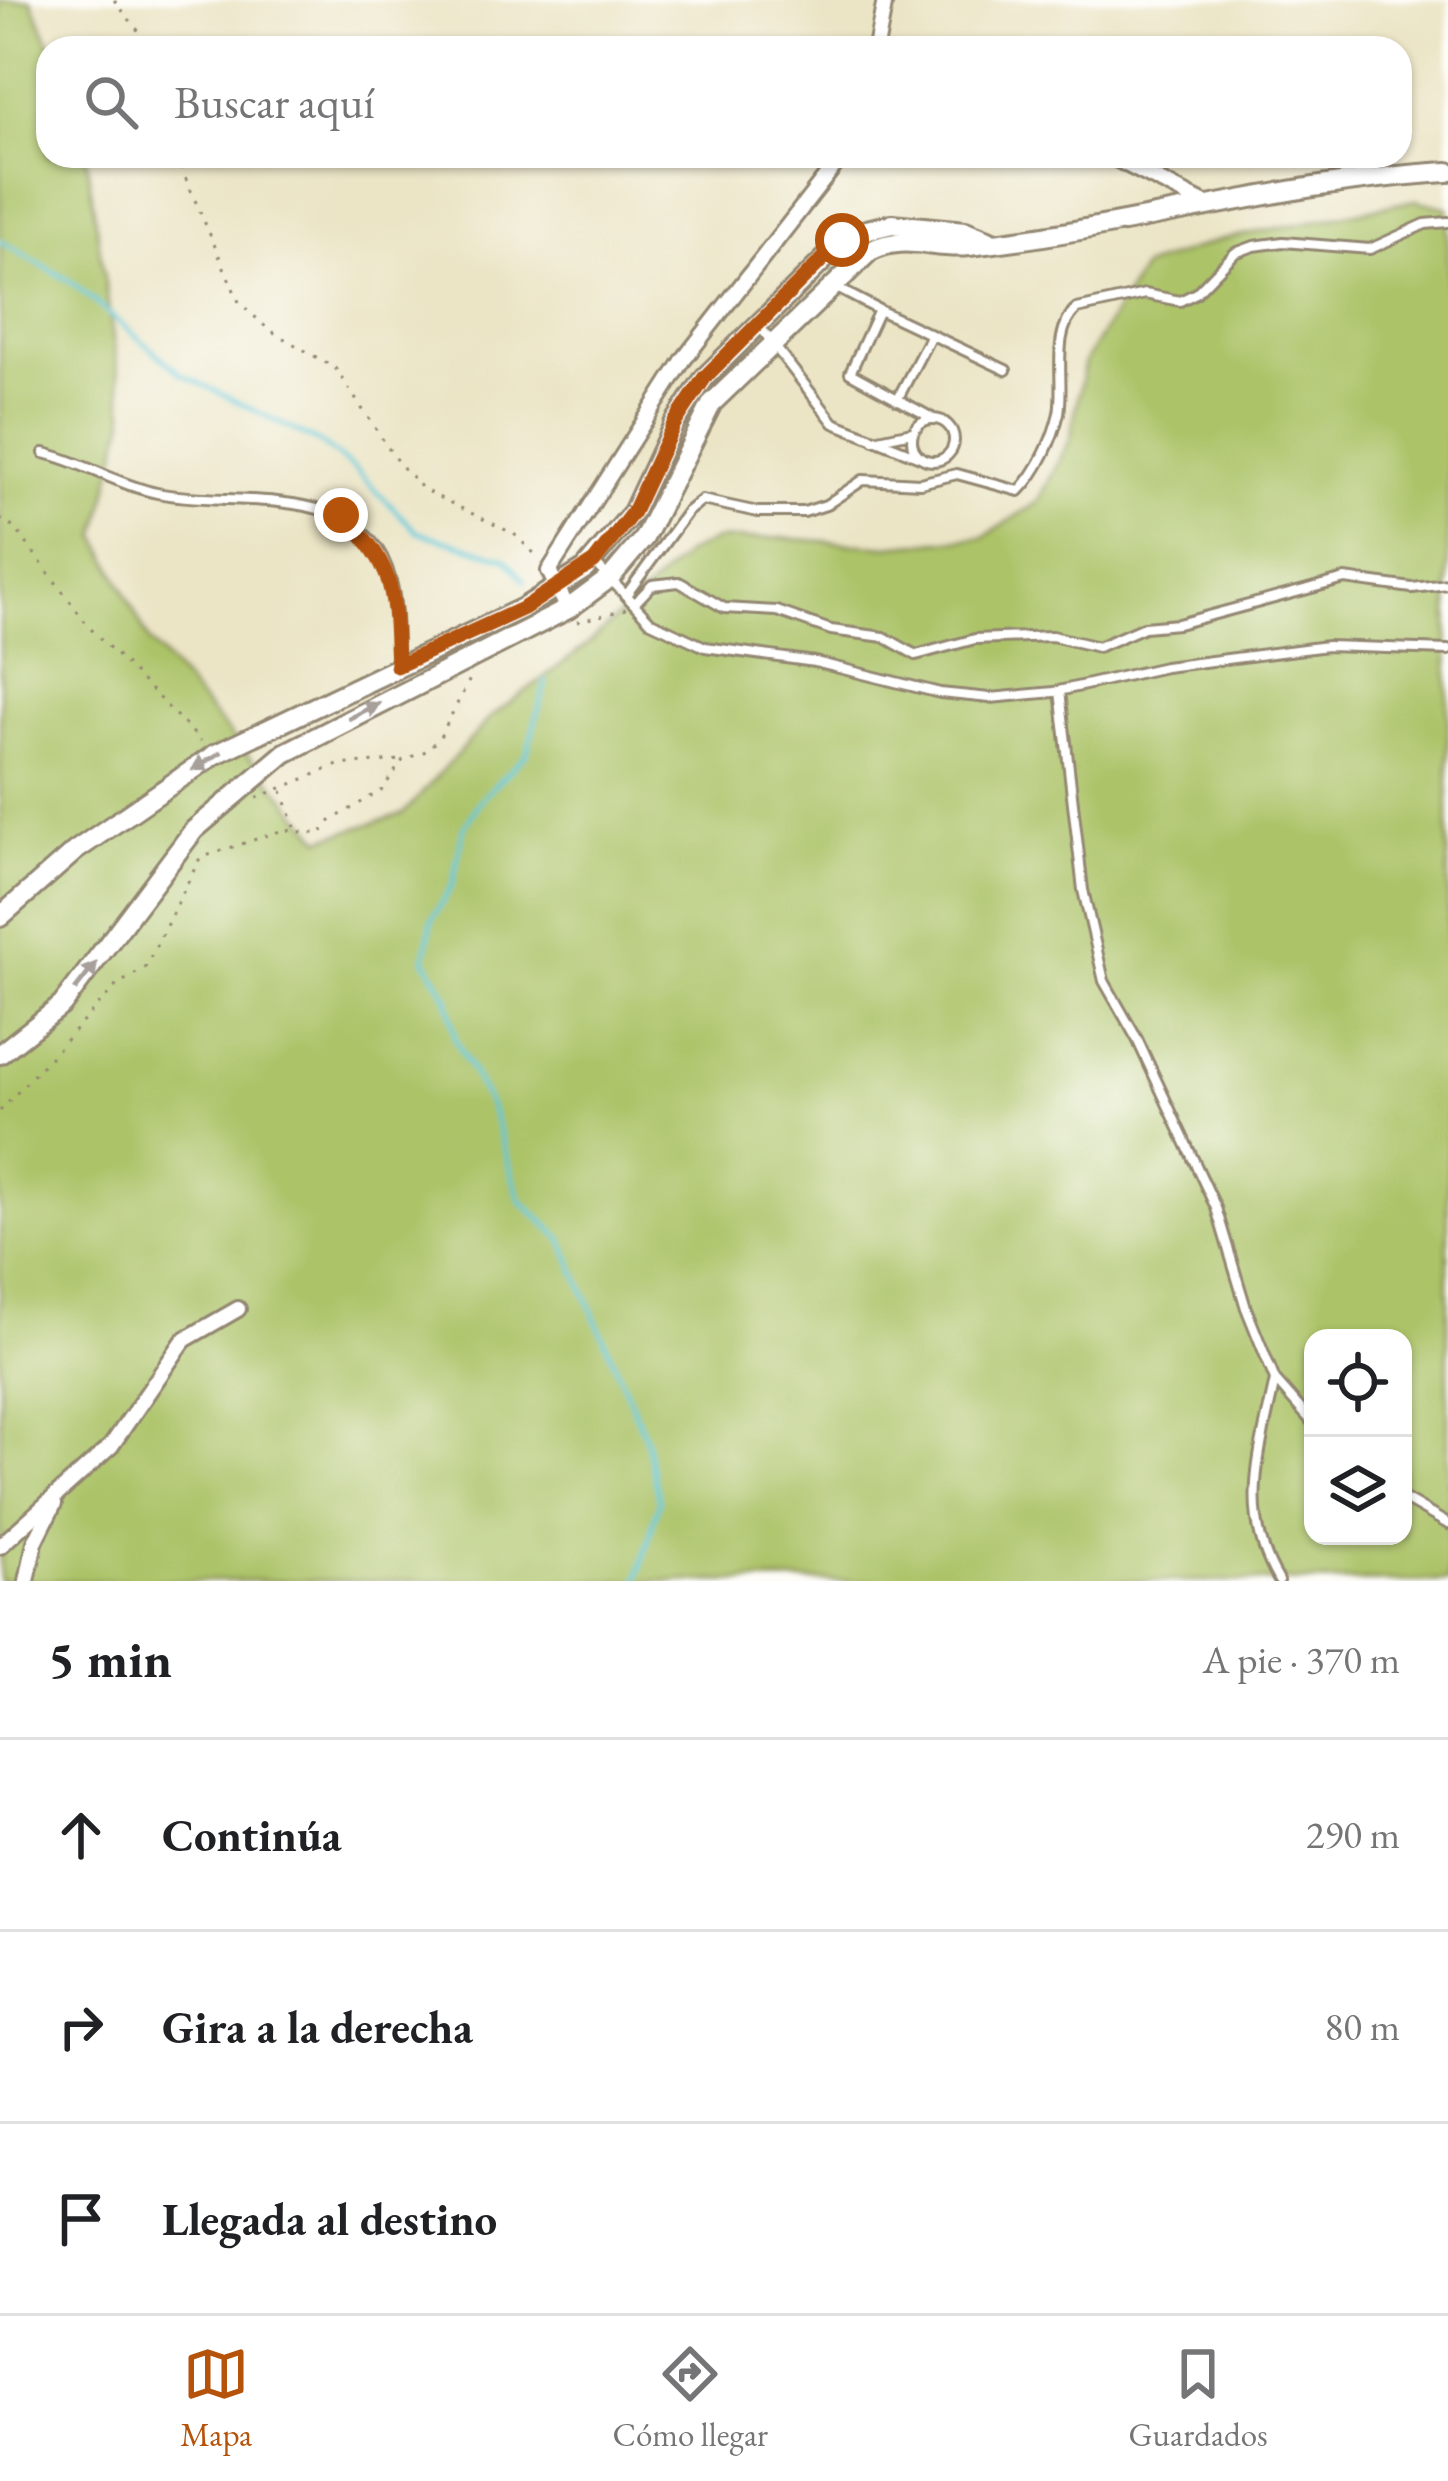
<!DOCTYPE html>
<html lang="es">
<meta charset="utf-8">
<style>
:root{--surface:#fff;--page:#f6f6f6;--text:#202124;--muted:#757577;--line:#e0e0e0;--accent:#b45309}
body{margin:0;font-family:"EB Garamond",serif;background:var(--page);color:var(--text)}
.controls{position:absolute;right:36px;bottom:36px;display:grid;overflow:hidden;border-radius:24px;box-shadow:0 3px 9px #0004}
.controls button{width:108px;height:108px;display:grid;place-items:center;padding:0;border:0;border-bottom:3px solid var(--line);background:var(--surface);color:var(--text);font:60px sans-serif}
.stop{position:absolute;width:36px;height:36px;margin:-27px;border:9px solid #b45309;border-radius:50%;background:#fff}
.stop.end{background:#b45309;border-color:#fff;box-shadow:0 3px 12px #0008}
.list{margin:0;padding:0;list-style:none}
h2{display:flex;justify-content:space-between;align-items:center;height:156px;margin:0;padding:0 48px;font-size:51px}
h2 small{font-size:39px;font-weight:400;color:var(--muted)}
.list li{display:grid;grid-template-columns:78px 1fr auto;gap:36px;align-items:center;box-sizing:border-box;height:192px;padding:0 48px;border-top:3px solid var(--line)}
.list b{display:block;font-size:45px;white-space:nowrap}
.list em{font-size:39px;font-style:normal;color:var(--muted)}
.icon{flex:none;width:66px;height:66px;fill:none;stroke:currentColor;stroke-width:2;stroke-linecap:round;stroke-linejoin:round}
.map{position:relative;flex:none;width:1448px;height:1581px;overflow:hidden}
.search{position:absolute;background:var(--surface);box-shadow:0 3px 9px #0004;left:36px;right:36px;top:36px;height:132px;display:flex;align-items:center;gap:30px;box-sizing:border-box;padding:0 42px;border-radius:36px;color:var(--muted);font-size:45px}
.sheet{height:732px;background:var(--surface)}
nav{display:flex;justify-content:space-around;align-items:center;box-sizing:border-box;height:168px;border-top:3px solid var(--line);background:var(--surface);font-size:33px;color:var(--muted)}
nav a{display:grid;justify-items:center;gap:6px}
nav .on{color:var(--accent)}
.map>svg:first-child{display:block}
</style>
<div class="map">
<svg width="1448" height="1581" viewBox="0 0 1448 1581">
<rect width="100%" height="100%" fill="#fdfcf7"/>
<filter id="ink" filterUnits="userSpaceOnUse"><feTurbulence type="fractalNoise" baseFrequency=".00833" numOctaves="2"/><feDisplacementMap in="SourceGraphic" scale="24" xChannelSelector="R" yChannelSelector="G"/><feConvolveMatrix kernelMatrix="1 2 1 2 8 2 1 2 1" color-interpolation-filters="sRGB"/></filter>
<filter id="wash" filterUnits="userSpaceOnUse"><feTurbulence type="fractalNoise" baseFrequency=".004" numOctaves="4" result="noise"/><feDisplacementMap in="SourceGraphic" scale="48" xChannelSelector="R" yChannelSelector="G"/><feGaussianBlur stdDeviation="2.7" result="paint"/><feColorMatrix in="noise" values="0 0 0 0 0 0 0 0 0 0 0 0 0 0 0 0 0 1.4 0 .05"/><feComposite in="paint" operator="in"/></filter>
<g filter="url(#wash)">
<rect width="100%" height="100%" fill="#ebe4c5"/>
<path fill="#acc368" stroke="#747643" stroke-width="3" fill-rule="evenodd" d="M0,0H31L52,48L48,156H86L125,419L97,536L149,641L321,839L403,814L491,717L586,646L687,553L716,540L782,538L888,546L984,537L1038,502L1070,440L1085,361L1143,267L1219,240L1416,200L1448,208V1581H0ZM1313,1338H1403V1536H1313Z"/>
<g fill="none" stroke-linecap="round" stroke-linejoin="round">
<path stroke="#5ec8d8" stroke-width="4.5" d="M0,241L70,281L181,374L320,443L356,470L417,532L505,558L525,581
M546,681L527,753L482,798L463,829L453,884L432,919L425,959L448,998L455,1039L492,1110L520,1200L562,1239L645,1436L659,1502L637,1581"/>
</g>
</g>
<g filter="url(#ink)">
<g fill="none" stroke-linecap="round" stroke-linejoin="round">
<g stroke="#938772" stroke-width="14">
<path id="service" d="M835,287L879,310L850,373L932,418
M879,310L1006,370
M760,327L834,423L920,457
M897,400L931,335
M912 440a21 21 0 1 1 42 0a21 21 0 1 1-42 0Z
M874,440L912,432
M44,453C83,462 118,485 157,493C234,509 366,477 391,581C398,607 396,637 397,664
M595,563L651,622L705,647L815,662L940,693L990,698L1054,692L1165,667L1327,646L1448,650
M627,594L687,512L702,500L758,512H804L826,505L863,480L920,483L957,474L1019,491C1038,472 1053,439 1059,413C1065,382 1050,331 1077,309L1145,294L1180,301L1196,293L1235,253L1254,246L1283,242L1370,249L1425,224L1448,222
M634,604L652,585L679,582L724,608L777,611L831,630L884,637L916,655L975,639L1052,636L1098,647L1144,627L1178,624L1345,579L1412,588L1448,584
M1060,691L1083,890L1104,981L1137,1039L1216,1208L1246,1308L1275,1380L1313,1423
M1275,1380C1260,1454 1238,1512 1279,1581
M1403,1498L1448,1524"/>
</g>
<g stroke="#938772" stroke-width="20">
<path id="minor" d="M876,48L885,0
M1110,156L1209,206
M568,609L549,571L684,359L842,156
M0,1546L111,1446L184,1340L238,1309
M27,1581L35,1542L54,1504"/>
</g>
<g stroke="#938772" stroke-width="24">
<path id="tertiary" d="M0,917L75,851L214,755L523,608L585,569L633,512L674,424L705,377L850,234L892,224L965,231L988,240
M0,1054L62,1005L194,830L285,753L568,609L611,577L644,538L712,403L870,251C904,233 933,250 969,246C1128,229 1286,181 1448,172"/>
</g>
<path stroke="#938772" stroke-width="3" stroke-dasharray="3 9" stroke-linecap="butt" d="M114,0L152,48
M176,156L239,302L268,329L335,368L397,461L424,490L514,534L538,557
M0,519L16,529L89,627L201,741
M577,622L626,609
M282,791L295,827
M257,798L338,765L402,760
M0,1111L117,985L145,968L200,858L283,830L321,834L327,823L382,790L403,760L426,751L440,737L471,677"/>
<use href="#service" stroke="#fff" stroke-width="8"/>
<use href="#minor" stroke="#fff" stroke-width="14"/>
<use href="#tertiary" stroke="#fff" stroke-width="18"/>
</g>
<defs><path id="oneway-solid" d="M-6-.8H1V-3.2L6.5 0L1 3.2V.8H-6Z" transform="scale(3)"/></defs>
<g fill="#a79f9a">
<use href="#oneway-solid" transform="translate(364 711) rotate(-27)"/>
<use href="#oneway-solid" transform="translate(207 761) rotate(148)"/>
<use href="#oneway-solid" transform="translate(86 976) rotate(-52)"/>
</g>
</g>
<g fill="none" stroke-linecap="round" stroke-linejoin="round" filter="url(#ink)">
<path stroke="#b45309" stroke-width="15" d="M341,515C397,563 394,597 397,666L524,608L594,562L633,512L674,424L705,377L842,240"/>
</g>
</svg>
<div class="controls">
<button><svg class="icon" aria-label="locate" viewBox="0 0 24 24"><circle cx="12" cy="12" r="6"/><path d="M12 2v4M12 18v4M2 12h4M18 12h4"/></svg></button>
<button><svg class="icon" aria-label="layers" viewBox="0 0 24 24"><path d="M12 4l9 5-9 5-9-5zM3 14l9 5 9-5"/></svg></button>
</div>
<div class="stop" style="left:842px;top:240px"></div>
<div class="stop end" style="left:341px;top:515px"></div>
<div class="search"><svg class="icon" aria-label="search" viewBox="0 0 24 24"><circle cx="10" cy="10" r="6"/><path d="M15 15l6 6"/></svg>Buscar aquí</div>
</div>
<section class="sheet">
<h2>5 min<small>A pie · 370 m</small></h2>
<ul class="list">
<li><svg class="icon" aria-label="ahead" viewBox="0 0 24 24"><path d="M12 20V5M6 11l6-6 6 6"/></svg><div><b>Continúa</b></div><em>290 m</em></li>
<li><svg class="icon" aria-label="right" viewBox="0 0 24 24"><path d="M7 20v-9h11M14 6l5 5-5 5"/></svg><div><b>Gira a la derecha</b></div><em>80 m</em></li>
<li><svg class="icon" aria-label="arrive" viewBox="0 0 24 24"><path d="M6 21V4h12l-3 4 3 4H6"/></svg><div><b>Llegada al destino</b></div></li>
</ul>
</section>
<nav>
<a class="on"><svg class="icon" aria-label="map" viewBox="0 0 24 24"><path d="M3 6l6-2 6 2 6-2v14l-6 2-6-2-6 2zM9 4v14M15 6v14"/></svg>Mapa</a>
<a><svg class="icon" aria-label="directions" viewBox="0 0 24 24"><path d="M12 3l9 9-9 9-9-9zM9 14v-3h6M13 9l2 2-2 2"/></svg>Cómo llegar</a>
<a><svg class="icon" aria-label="saved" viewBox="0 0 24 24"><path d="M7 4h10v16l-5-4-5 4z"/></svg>Guardados</a>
</nav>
